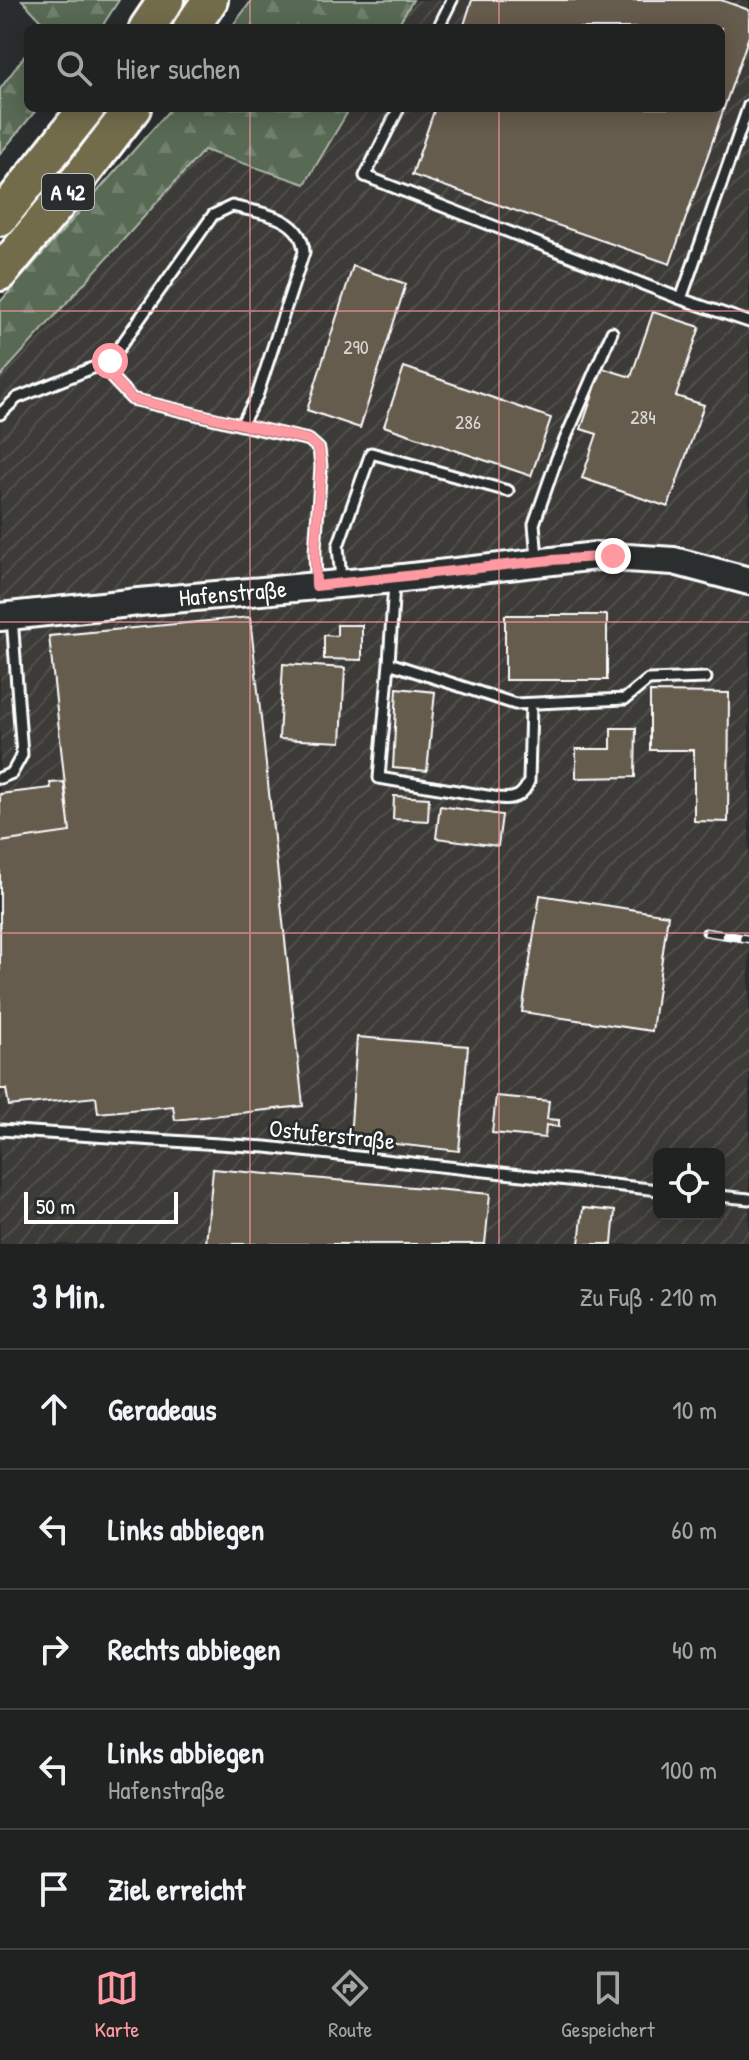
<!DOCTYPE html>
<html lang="de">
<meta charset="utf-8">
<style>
:root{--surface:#202222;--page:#282a2a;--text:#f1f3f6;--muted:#a2a4a5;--line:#3d3f40;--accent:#ff9aa2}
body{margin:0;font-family:"Patrick Hand",sans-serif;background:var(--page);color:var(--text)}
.controls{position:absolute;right:24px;bottom:24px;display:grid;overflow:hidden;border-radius:12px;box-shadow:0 4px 20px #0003}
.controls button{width:72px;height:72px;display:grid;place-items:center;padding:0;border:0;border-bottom:2px solid var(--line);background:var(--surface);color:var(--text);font:40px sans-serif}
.scale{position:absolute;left:24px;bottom:20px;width:154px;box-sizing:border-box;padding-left:8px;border:4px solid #fff;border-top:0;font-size:22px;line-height:28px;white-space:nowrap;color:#fff;-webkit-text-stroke:6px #2a2d2e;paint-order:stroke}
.stop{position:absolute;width:24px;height:24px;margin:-18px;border:6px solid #ff9aa2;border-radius:50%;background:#fff}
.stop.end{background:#ff9aa2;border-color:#fff;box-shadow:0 2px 8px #0008}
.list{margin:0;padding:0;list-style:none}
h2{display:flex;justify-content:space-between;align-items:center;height:104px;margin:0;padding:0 32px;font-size:34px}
h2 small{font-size:26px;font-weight:400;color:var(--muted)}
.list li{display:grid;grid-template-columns:52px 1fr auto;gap:24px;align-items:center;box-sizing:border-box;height:120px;padding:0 32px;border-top:2px solid var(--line)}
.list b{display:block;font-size:30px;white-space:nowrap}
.list p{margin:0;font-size:26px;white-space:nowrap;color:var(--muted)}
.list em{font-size:26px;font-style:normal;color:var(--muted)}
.icon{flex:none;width:44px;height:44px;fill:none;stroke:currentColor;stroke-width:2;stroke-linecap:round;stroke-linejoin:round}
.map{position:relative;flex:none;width:749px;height:1244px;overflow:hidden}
.search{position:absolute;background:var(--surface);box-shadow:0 4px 20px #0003;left:24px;right:24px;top:24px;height:88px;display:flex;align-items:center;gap:20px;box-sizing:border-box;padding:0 28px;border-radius:12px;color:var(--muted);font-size:30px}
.sheet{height:704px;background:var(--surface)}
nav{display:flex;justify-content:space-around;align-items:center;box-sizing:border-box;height:112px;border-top:2px solid var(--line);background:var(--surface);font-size:22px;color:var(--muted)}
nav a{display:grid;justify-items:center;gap:4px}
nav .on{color:var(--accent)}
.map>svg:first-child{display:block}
</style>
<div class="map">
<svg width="749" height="1244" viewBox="0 0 749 1244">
<defs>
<pattern id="industrial-furrows" width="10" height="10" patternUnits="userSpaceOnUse" patternTransform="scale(2)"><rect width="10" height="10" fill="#3c3b38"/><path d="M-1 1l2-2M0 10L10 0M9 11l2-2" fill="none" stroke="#504f4c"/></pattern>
<pattern id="forest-firs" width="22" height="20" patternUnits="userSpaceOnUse" patternTransform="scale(2)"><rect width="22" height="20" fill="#586a53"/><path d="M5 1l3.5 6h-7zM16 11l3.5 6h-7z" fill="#71806d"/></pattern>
</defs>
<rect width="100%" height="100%" fill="#2a2d2e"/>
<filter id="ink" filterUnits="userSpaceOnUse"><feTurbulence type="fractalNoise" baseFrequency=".0125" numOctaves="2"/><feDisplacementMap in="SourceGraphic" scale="16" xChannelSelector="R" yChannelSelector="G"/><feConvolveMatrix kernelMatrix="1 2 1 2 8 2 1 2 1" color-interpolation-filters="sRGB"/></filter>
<g filter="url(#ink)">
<path fill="url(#industrial-furrows)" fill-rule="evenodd" d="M413,0H749V1244H0V377L204,150L305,184L350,108H721V28H396ZM659,1154H719V1214H659Z"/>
<path fill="url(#forest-firs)" stroke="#acb4a9" stroke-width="2" d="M22,0H119L101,28H45L46,26Z
M252,0H413L396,28H231Z
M28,51V108H38L0,154V89Z
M171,108H350L305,184L204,150L0,377V302Z"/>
<path fill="#665c4e" stroke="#fff" stroke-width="2" d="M472,0H721L749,10V36L670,264L412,175L435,108H721V28H463Z
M353,266L406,284L360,428L307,410Z
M653,312L700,327L676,396L704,405L668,507L582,478L597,434L581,429L602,368L631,377Z
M404,367L551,418L531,476L384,426Z
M505,615H607V680H505Z
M250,617L303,1106L175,1120L173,1106L98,1113L96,1097L9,1106L6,1089H0V842L70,832L49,636Z
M337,625H362V660L324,659V635L337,636Z
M283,664L345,668L341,742L279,739Z
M397,688L435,692L427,771L393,768Z
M650,692L729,693L728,822L694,821V750H650Z
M611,728H636L635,777L576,778V749H611Z
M64,782L70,832L0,842V794L51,788L50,783Z
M394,796L429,798L428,821L393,819Z
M440,806L502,815L498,846L436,838Z
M540,895L668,915L652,1031L522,1012Z
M357,1037L468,1046L459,1151L350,1139Z
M496,1096L549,1101L547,1119L559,1120V1127L546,1125L545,1138L492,1133Z
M213,1169L490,1194L485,1244H206Z
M583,1208L615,1211L612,1244H579Z"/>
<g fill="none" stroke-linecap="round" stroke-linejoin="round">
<g stroke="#fff" stroke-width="15">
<path id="lane" d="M438,28L452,0
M399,108L365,176L681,299L749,105
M681,299L749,322
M0,414L17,398L110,361
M241,425L132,399L113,379L110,361L213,215L232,206C260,213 302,216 304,252L257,396L241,425L309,440L319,449L321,466L315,551L316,583
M537,558L534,524L557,458L612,332
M341,580L338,546L371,453L508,491
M394,583L389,663L515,704L625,699L648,680L706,678
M389,663L379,778L499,798C515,800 523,796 529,781L531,704
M0,778L12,773L22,755L12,617
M0,1130L266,1147L659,1190
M719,1196L749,1199"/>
</g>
<g stroke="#fff" stroke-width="32">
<g id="secondary">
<path id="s1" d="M0,617L139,602L394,579L596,556L674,561L749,581"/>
</g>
</g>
<g stroke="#fff" stroke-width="40">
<path id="highway" d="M147,28L166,0
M191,28L210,0
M0,218L87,108
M0,273L77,181L133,108"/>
</g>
<use href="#lane" stroke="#2a2d2e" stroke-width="9"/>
<use href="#secondary" stroke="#2a2d2e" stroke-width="26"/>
<use href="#highway" stroke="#726c4b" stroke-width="34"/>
<g stroke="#fff" stroke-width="9">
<path id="rail" d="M705,932L749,939"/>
</g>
<use href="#rail" stroke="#2a2d2e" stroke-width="6" stroke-dasharray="18" stroke-linecap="butt"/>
</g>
</g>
<g fill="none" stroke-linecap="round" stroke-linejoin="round" filter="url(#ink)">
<path stroke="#ff9aa2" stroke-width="10" d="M110,361L113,379L132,399L309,440L319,449L321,466L315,551L316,586L551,560L613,556"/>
</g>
<path fill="none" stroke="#ff9aa2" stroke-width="2" stroke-opacity="0.55" d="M250,0V28M499,0V28M250,108V1244M499,108V1244M0,311H749M0,622H749M0,933H749"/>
<g text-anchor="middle" stroke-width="6" stroke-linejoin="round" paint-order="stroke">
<g font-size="20" fill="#d9d6d3">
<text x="356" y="354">290</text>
<text x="643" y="424">284</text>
<text x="468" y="429">286</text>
</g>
<rect fill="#2a2d2e" stroke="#bfc0c0" stroke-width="2" x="42" y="174" width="52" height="36" rx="6"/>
<g font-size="22" font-weight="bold" fill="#fff">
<text x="68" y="200">A 42</text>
</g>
<g font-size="24" fill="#fff" stroke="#2a2d2e">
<text dy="8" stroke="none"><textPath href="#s1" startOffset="234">Hafenstraße</textPath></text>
<text transform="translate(332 1135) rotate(6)" y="8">Ostuferstraße</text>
</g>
</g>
</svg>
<div class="controls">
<button><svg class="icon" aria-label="locate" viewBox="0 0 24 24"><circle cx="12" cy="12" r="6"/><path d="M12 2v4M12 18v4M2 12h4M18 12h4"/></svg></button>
</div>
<div class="scale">50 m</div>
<div class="stop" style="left:110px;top:361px"></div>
<div class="stop end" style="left:613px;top:556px"></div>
<div class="search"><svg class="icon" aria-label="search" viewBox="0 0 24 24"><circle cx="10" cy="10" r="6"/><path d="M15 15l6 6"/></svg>Hier suchen</div>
</div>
<section class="sheet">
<h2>3 Min.<small>Zu Fuß · 210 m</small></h2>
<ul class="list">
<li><svg class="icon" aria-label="ahead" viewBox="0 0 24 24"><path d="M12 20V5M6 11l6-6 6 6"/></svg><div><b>Geradeaus</b></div><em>10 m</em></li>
<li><svg class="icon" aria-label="left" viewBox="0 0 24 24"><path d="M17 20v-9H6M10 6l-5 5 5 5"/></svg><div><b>Links abbiegen</b></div><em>60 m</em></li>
<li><svg class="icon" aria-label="right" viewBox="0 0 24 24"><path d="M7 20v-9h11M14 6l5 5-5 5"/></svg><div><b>Rechts abbiegen</b></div><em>40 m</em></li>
<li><svg class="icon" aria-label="left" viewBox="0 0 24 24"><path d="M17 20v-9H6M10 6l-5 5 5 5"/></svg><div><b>Links abbiegen</b><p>Hafenstraße</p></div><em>100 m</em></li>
<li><svg class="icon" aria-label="arrive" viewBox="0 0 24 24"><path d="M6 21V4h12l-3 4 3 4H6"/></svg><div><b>Ziel erreicht</b></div></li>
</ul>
</section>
<nav>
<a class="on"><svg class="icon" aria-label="map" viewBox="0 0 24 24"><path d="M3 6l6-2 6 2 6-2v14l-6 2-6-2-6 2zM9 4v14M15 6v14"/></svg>Karte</a>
<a><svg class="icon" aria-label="directions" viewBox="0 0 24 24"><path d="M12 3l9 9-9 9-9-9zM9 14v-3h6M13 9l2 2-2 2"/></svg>Route</a>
<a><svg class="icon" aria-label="saved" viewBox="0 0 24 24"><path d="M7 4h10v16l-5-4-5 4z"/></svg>Gespeichert</a>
</nav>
